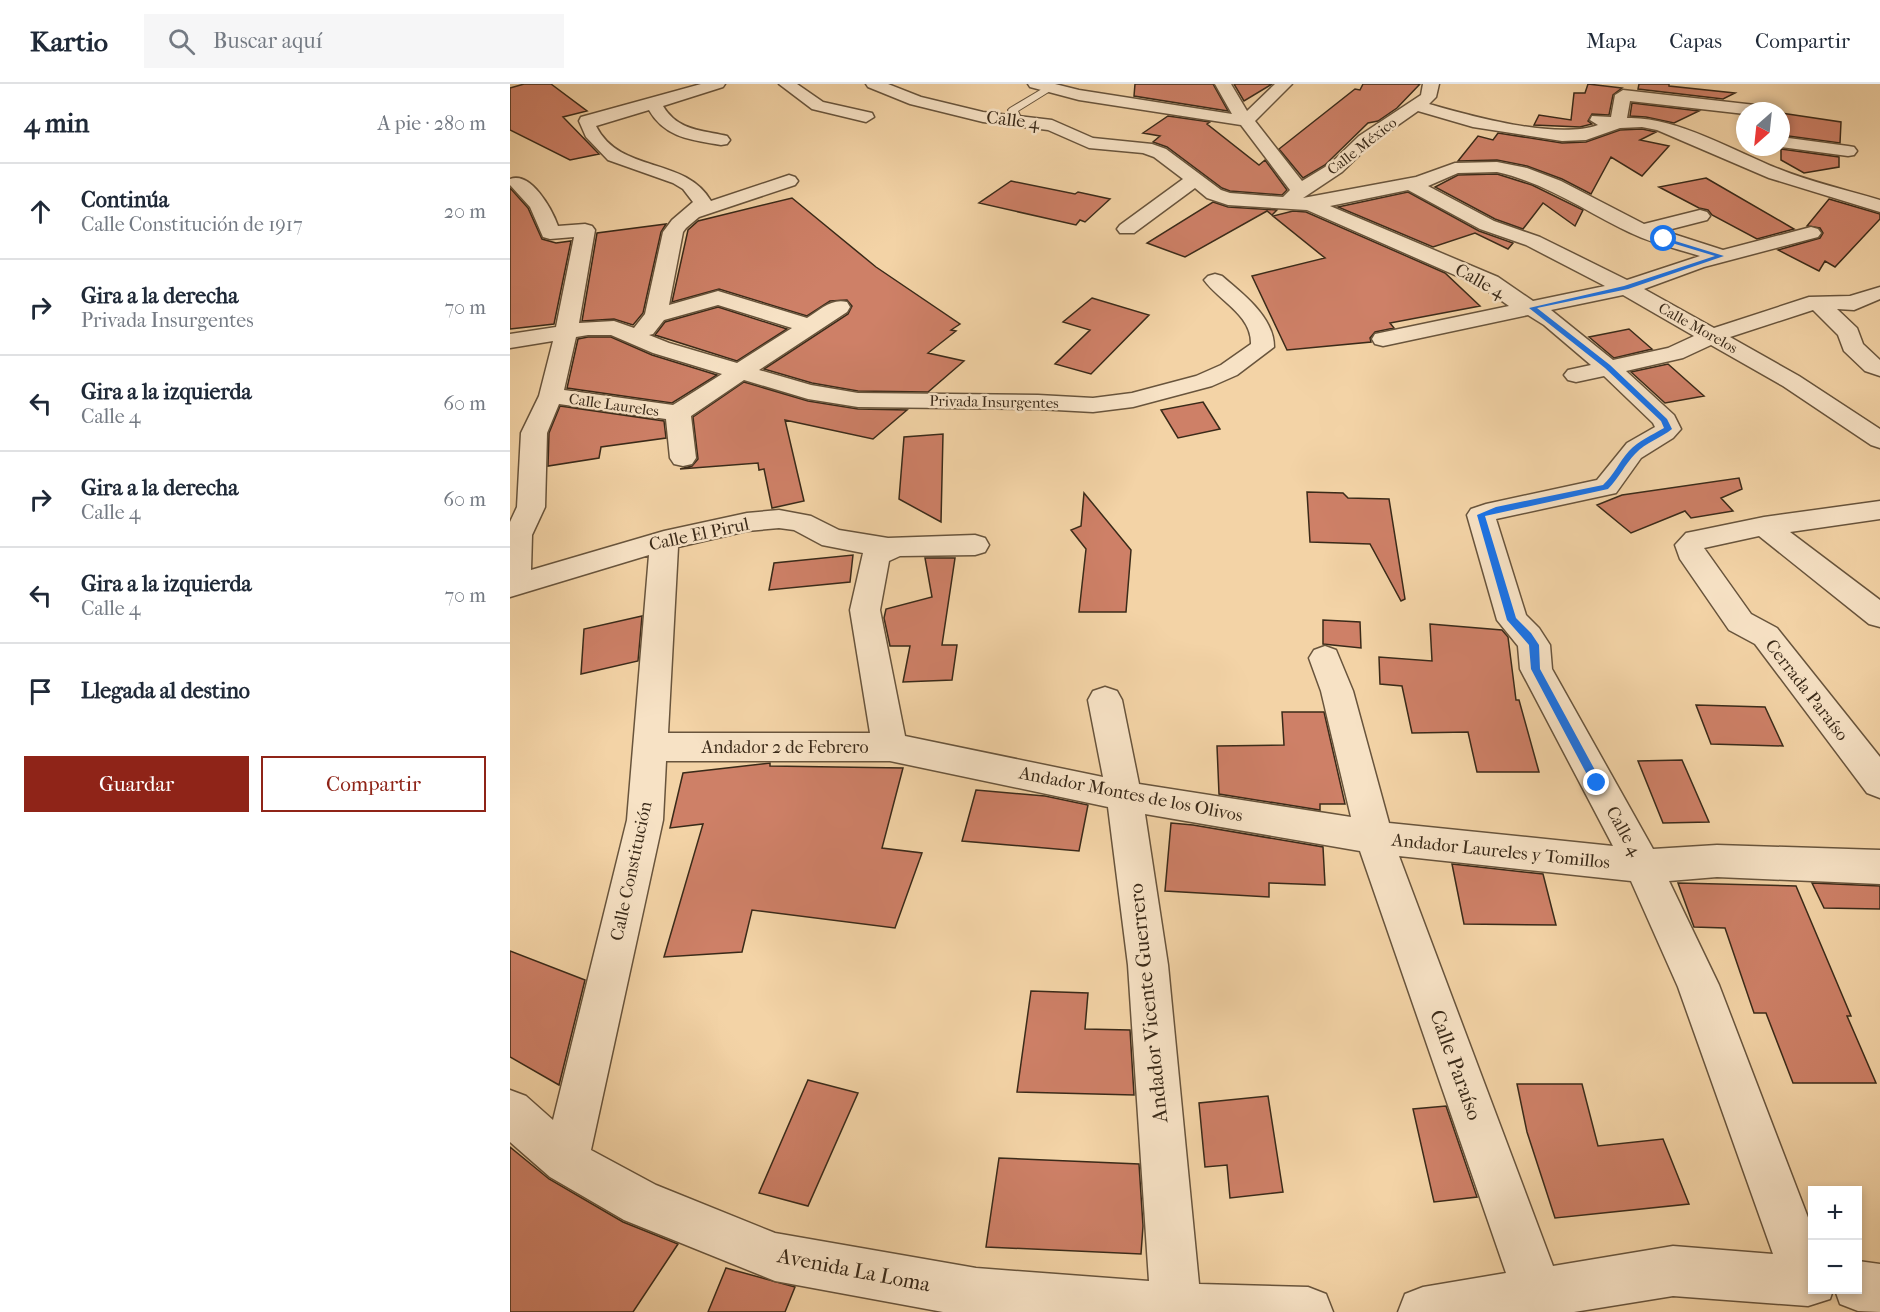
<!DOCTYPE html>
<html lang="es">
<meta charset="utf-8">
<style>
:root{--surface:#fff;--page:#f6f6f7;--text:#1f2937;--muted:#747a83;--line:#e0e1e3;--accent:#8f2418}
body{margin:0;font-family:"IM FELL French Canon",serif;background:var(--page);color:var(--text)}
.controls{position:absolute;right:18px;bottom:18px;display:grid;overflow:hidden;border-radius:0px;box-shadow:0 3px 9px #0003}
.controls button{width:54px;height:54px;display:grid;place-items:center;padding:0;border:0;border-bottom:2px solid var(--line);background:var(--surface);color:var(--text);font:30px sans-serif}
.compass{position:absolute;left:1226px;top:18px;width:54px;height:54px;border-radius:50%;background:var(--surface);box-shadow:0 3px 9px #0003;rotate:207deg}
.stop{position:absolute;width:18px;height:18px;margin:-14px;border:4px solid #1a73e8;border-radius:50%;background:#fff}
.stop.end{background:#1a73e8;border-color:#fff;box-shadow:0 2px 6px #0008}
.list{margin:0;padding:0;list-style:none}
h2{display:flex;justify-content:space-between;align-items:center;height:78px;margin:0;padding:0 24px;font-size:26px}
h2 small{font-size:20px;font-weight:400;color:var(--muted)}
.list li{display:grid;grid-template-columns:39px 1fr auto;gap:18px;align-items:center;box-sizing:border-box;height:96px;padding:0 24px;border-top:2px solid var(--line)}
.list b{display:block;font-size:22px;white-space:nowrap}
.list p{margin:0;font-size:20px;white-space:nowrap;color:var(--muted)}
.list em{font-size:20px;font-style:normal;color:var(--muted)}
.actions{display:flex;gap:12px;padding:18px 24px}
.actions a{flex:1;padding:14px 0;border:2px solid var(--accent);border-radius:0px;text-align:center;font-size:21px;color:var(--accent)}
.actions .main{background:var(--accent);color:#fff}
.icon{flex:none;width:33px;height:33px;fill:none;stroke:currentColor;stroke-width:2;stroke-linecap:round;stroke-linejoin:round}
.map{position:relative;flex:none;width:1370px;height:1228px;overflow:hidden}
header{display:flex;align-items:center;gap:36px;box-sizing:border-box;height:84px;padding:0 30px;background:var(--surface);border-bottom:2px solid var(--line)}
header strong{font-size:28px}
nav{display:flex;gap:33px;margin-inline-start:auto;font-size:21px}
.search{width:420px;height:54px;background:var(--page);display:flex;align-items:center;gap:15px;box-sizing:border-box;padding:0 21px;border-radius:0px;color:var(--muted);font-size:22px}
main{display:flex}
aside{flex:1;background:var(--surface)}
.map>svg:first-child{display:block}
</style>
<header>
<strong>Kartio</strong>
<div class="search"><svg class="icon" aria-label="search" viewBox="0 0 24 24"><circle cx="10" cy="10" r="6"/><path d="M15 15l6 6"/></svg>Buscar aquí</div>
<nav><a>Mapa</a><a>Capas</a><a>Compartir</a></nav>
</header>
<main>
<aside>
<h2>4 min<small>A pie · 280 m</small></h2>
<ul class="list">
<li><svg class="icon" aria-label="ahead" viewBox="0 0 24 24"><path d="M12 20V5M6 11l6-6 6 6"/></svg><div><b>Continúa</b><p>Calle Constitución de 1917</p></div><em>20 m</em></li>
<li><svg class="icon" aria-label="right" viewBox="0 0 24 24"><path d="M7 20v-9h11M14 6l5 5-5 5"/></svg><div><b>Gira a la derecha</b><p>Privada Insurgentes</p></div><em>70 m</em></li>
<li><svg class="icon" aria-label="left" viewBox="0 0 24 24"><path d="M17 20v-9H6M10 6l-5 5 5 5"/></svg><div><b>Gira a la izquierda</b><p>Calle 4</p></div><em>60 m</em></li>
<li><svg class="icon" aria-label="right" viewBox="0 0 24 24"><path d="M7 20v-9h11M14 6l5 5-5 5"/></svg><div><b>Gira a la derecha</b><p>Calle 4</p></div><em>60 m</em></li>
<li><svg class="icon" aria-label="left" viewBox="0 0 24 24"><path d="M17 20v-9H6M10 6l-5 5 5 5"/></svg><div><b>Gira a la izquierda</b><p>Calle 4</p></div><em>70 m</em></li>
<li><svg class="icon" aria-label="arrive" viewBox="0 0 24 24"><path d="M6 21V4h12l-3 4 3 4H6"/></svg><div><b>Llegada al destino</b></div></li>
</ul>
<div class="actions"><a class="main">Guardar</a><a>Compartir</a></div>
</aside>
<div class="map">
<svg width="1370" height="1228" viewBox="0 0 1370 1228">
<rect width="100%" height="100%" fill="#f3d3a6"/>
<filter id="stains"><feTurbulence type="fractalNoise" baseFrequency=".00333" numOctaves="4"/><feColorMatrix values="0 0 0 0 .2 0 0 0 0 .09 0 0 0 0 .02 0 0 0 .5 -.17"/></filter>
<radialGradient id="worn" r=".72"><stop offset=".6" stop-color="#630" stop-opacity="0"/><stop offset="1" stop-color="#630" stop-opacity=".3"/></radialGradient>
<path fill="#ce8067" stroke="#3a2a19" stroke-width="1.5" d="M14,0H41L77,27L53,33L89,70L60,76L0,46V4Z
M625,0H703L718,27L624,12Z
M724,0H762L734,17Z
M853,0H910L887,24L868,37L858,39L815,81L793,94L769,65L845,5L850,6Z
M1078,0L1112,4L1103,11L1099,31L1082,30L1078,37L1082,40L1070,43L1024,41L1029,31L1061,36L1064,9H1075Z
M1129,0H1159V2L1225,9L1213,15L1128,5Z
M1122,19L1189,27L1164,39L1136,33L1120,32Z
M1271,29L1331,38L1330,59L1271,51Z
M658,32L700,38L697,40L749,81L755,76L777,106L772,111L720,107L712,104L657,63L643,58L650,52L633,49Z
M1132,45L1146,48L1130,56L1159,62L1132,92L1101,73L1081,110L1052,95L1017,82L987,76L948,77L968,52L983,56L988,49L1052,59L1076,58L1110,46Z
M1271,65L1329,73V83L1294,89L1271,76Z
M987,90L1022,101L1073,126L1065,142L1033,119L1013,145L985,135L925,103L948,91Z
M1196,94L1284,145L1247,155L1202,131L1198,126L1189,124L1149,103Z
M501,97L565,110L568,108L600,115L575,138L570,136L566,141L469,119Z
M0,104L18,124L32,155L46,159L61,157L44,240L0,245Z
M898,108L969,147L1003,159L998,165L965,149L923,163L828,123Z
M282,114L366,183L450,240L441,246L446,247L418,269L454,277L418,308L348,307L302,299L254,285L338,230L342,222L337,216L320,217L297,232L209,205L162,218L178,146L188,137Z
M1319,115L1370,130V135L1325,183L1315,177L1309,187L1268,166L1310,154L1313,149L1310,144L1297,142Z
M703,118L718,123L767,126L762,131L757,127L675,173L637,159Z
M783,127L796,128L935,189L970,222L880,239L884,244L865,248L860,254L861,258L777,266L742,192L815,174L763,132Z
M156,140L151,148L133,229L123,241L104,235L72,237L87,149Z
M582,214L639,231L581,290L545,280L580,246L553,238Z
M208,223L277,245L227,277L145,251L155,238Z
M1119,245L1142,265L1104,274L1079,253Z
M78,253H101L142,271L207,291L162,319L57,304L68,255Z
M1158,280L1194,312L1155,319L1121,288Z
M234,298L298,317L348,325L397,326L363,355L275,336L294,417L262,424L254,385L249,386L248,379L170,385L182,382L188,375L183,333Z
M693,318L710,345L668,354L651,326Z
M50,322L154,337L156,354L91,363L89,374L38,382L39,349Z
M433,350L431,438L389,415L394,353Z
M1229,394L1232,405L1211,414L1223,427L1181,434L1175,427L1121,449L1087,421L1112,411Z
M797,408L833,409L838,414L879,415L895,515L891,517L860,460L800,458Z
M574,409L621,466L616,528H569L576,465L561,446L571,442Z
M343,471L340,498L259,506L264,479Z
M415,474H445L432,561H447L442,596L393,598L400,562H380L374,534L376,525L422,513Z
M132,532L128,577L71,590L74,545Z
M813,536L850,538L851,564L813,560Z
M920,540L992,546L998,553L1006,616H1009L1029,688H967L958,648L902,649L892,602L870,600L869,573L922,577Z
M1186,621L1255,623L1273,662L1201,660Z
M772,628H814L835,720H810V726L709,710L707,662L774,661Z
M1172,676L1199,738L1153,739L1128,677Z
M260,679V682L393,684L372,764L412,769L385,844L242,826L232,868L154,873L193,740L160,744L173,689Z
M466,706L535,712L578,721L569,767L452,757Z
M661,739L683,741L813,763L815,801L759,799V813L655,807Z
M942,780L1033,790L1046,841L954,840Z
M1168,799L1286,802L1341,932H1337L1366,999H1283L1256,929H1244L1215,844L1184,843Z
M1302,799L1370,802V825L1314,824Z
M0,867L75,896L49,1001L0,973Z
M521,907L578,909L575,945L620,946L624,1011L507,1008Z
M298,996L348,1009L298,1122L249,1109Z
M1007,1000H1072L1088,1062L1153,1055L1179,1120L1045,1134L1017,1048Z
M758,1012L773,1108L720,1114L717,1081L695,1083L689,1019Z
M936,1022L967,1113L924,1118L903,1025Z
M0,1063L39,1095L113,1138L168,1160L123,1228H0Z
M489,1074L629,1080L633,1142L631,1170L476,1163Z
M216,1184L285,1203L275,1228H198Z"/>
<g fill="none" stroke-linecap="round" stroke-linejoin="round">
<g stroke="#68543c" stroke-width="2">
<path id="service" d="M537,2L545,4L508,27L512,36L504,38L498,26L500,24Z"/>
</g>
<g stroke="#68543c" stroke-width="3">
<path id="minor" d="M191,0H215L213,3L153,22C168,47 192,46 217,52L220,56L217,60L211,61C182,56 155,54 139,26L86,42C110,90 175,72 201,117L279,91L285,93L288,97L285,101L189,133L176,144L173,148L159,221L208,207L297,234C310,226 321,214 337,218L340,223L337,228L249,286L301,301L348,309L528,311L583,314L622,309L686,292L711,281L741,260C742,231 709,217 694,196L698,192L705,190L712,192C733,210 764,233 764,263L727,291L702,302L623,323L583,328L528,325L348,323L298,315L234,296L181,332L186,374L182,380L173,382L164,380L160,374L156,335L49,320L37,349L35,423L22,451L21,486L154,447L237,429L269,426L301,432L329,446L378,454L465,451L475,454L479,461L475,468L465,471L390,472L379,477L370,526L395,652L593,693L578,616L583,607L595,603L607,607L612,616L629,700L841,733L811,607L799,574L804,566L815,562L826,566L843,607L879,739L1103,762L1010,585L1008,562L987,536L957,431L961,425L976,420L1087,396L1117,359L1145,343L1143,339L1094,292L1066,298L1058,296L1054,291L1058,286L1081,281L1034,241L1018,231L873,262L865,260L862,255L865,250L999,222L972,203L797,126L718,121L697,114L685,104L624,149H610L607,145L610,141L673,95L644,73L633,69L579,64L538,46L473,38L400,20L358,3L356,0H378L411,13L473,28L542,36L583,54L642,60L656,65L711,106L720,109L773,113L780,106L731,41L569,16L520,3L518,0H545L569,6L722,30L705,0H721L737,27L765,0H782L745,37L792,97L820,80L849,52L911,11L913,0H929L926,13L919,20C961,32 1046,56 1088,41L1080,36L1082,32L1101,33L1105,11L1113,6L1254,22L1262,27H1235V30L1120,17L1117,34C1165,32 1224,67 1269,85C1301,98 1337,106 1370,116V128L1259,94L1147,46L1132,43L1110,44L1076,56L1052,57L963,43L908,27L861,60L832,88L793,114L906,93L945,79L987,78L1017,84L1051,97L1134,140L1190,126L1197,128L1200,132L1197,136L1154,147L1213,166L1301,143L1308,145L1311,149L1308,153L1194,183L1134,205L1204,244L1299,213L1340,212L1370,203V215L1344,226L1327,225L1347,244L1353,260L1370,276V292L1355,287L1334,267L1328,251L1303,226L1220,253L1289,292L1370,345V364L1361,361L1273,302L1201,261L1173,274L1116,287L1164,331L1171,345L1163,354L1131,374L1106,409L986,435L1016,531L1029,544L1040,561L1042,585L1143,765L1207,761L1370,766V800L1207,793L1159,797L1209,901L1302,1144V1206H1323L1320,1215L1298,1222L1163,1212L1064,1228H888L895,1210L913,1203L996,1189L850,767L635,730L658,881L689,1200L798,1203L816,1210L823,1228H433L265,1197L114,1136L40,1093L0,1058V1006L16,1012L43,1036L117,736L139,471L0,513V438L7,423L11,349L29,312L43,257L0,264V250L46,243L64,153L40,155L33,153L20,123L0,101V95C21,87 42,125 48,142L75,140L82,142L85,146L69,239L104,237L124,244L135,230L153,148L162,136L183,118L173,105L163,99L98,76L76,53L69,37L71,33ZM987,88C1037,99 1078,129 1123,150C1144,160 1168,165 1190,172L1117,196L1030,153L984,137L918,102L948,89ZM898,106L970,145L1016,161L1095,202L1023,217L988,193L820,122ZM1113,211L1184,252L1158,264L1103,276L1041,226ZM208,221L282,244L227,279L159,259L139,251L143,250L154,236ZM78,251H101L143,269L212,290L163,321L54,306L66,253ZM269,444L284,446L312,461L353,469L340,526L360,649H158L168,463L237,447ZM156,677H380L598,723L618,881L639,1197L466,1184L265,1149L146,1101L81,1066L153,736ZM889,772L1121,797L1168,903L1263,1170L1163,1162L1043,1182Z
M269,0H287L313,18L362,29L364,33L356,38L302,25Z
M1271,53L1338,62L1344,63L1347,67L1344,71L1338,72L1271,63Z
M1370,417V435L1280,448L1370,516V543L1359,540L1249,452L1194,464L1241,530L1267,544L1370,673V714L1357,709L1245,560L1219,546L1170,475L1165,461L1176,449L1186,447L1254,433Z
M1348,1177L1370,1180V1228L1348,1227L1330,1220L1325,1206H1348Z"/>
</g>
<use href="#service" fill="#f7e2c5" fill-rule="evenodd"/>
<use href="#minor" fill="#f7e2c5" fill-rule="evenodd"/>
</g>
<path fill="#1a73e8" d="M1152,153L1214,172L1118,205L1027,224L1100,281L1157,335L1162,345C1151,354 1136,358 1125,370C1115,380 1109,394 1098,405L975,432L1006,534L1021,549L1029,561L1030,585L1092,699L1087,703L1083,702L1021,585L1019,561L997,536L967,431L986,423L1093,401C1104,391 1109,378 1119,367C1128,357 1142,351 1154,344L1151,337L1095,284L1019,224L1114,202L1205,172L1152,156Z"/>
<g text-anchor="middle" stroke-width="5" stroke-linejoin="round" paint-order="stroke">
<g font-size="15" fill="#3a2a19" stroke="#f7e2c5">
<text transform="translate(852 62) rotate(-38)" y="5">Calle México</text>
<text transform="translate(1188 244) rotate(29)" y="5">Calle Morelos</text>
<text transform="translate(484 318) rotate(1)" y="5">Privada Insurgentes</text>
<text transform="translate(104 321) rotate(8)" y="5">Calle Laureles</text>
</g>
<g font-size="18" fill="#3a2a19" stroke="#f7e2c5">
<text transform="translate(503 36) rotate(7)" y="6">Calle 4</text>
<text transform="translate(970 197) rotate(29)" y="6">Calle 4</text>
<text transform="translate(189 450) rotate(-12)" y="6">Calle El Pirul</text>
<text transform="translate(1297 606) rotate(52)" y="6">Cerrada Paraíso</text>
<text x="275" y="669">Andador 2 de Febrero</text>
<text transform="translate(621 710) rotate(11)" y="6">Andador Montes de los Olivos</text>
<text transform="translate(1114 747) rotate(61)" y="6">Calle 4</text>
<text transform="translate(991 767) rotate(6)" y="6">Andador Laureles y Tomillos</text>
<text transform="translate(121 787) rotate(-78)" y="6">Calle Constitución</text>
</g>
<g font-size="21" fill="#3a2a19" stroke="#f7e2c5">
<text transform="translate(638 919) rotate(-96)" y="7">Andador Vicente Guerrero</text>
<text transform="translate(946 981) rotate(70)" y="7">Calle Paraíso</text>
<text transform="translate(344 1186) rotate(11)" y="7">Avenida La Loma</text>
</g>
</g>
<rect width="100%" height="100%" filter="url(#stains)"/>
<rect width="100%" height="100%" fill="url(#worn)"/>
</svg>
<div class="controls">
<button>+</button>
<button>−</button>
</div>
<svg class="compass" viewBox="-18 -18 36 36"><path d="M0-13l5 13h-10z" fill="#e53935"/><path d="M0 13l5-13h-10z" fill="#747a83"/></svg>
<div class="stop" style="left:1154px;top:155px"></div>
<div class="stop end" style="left:1087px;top:699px"></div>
</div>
</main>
